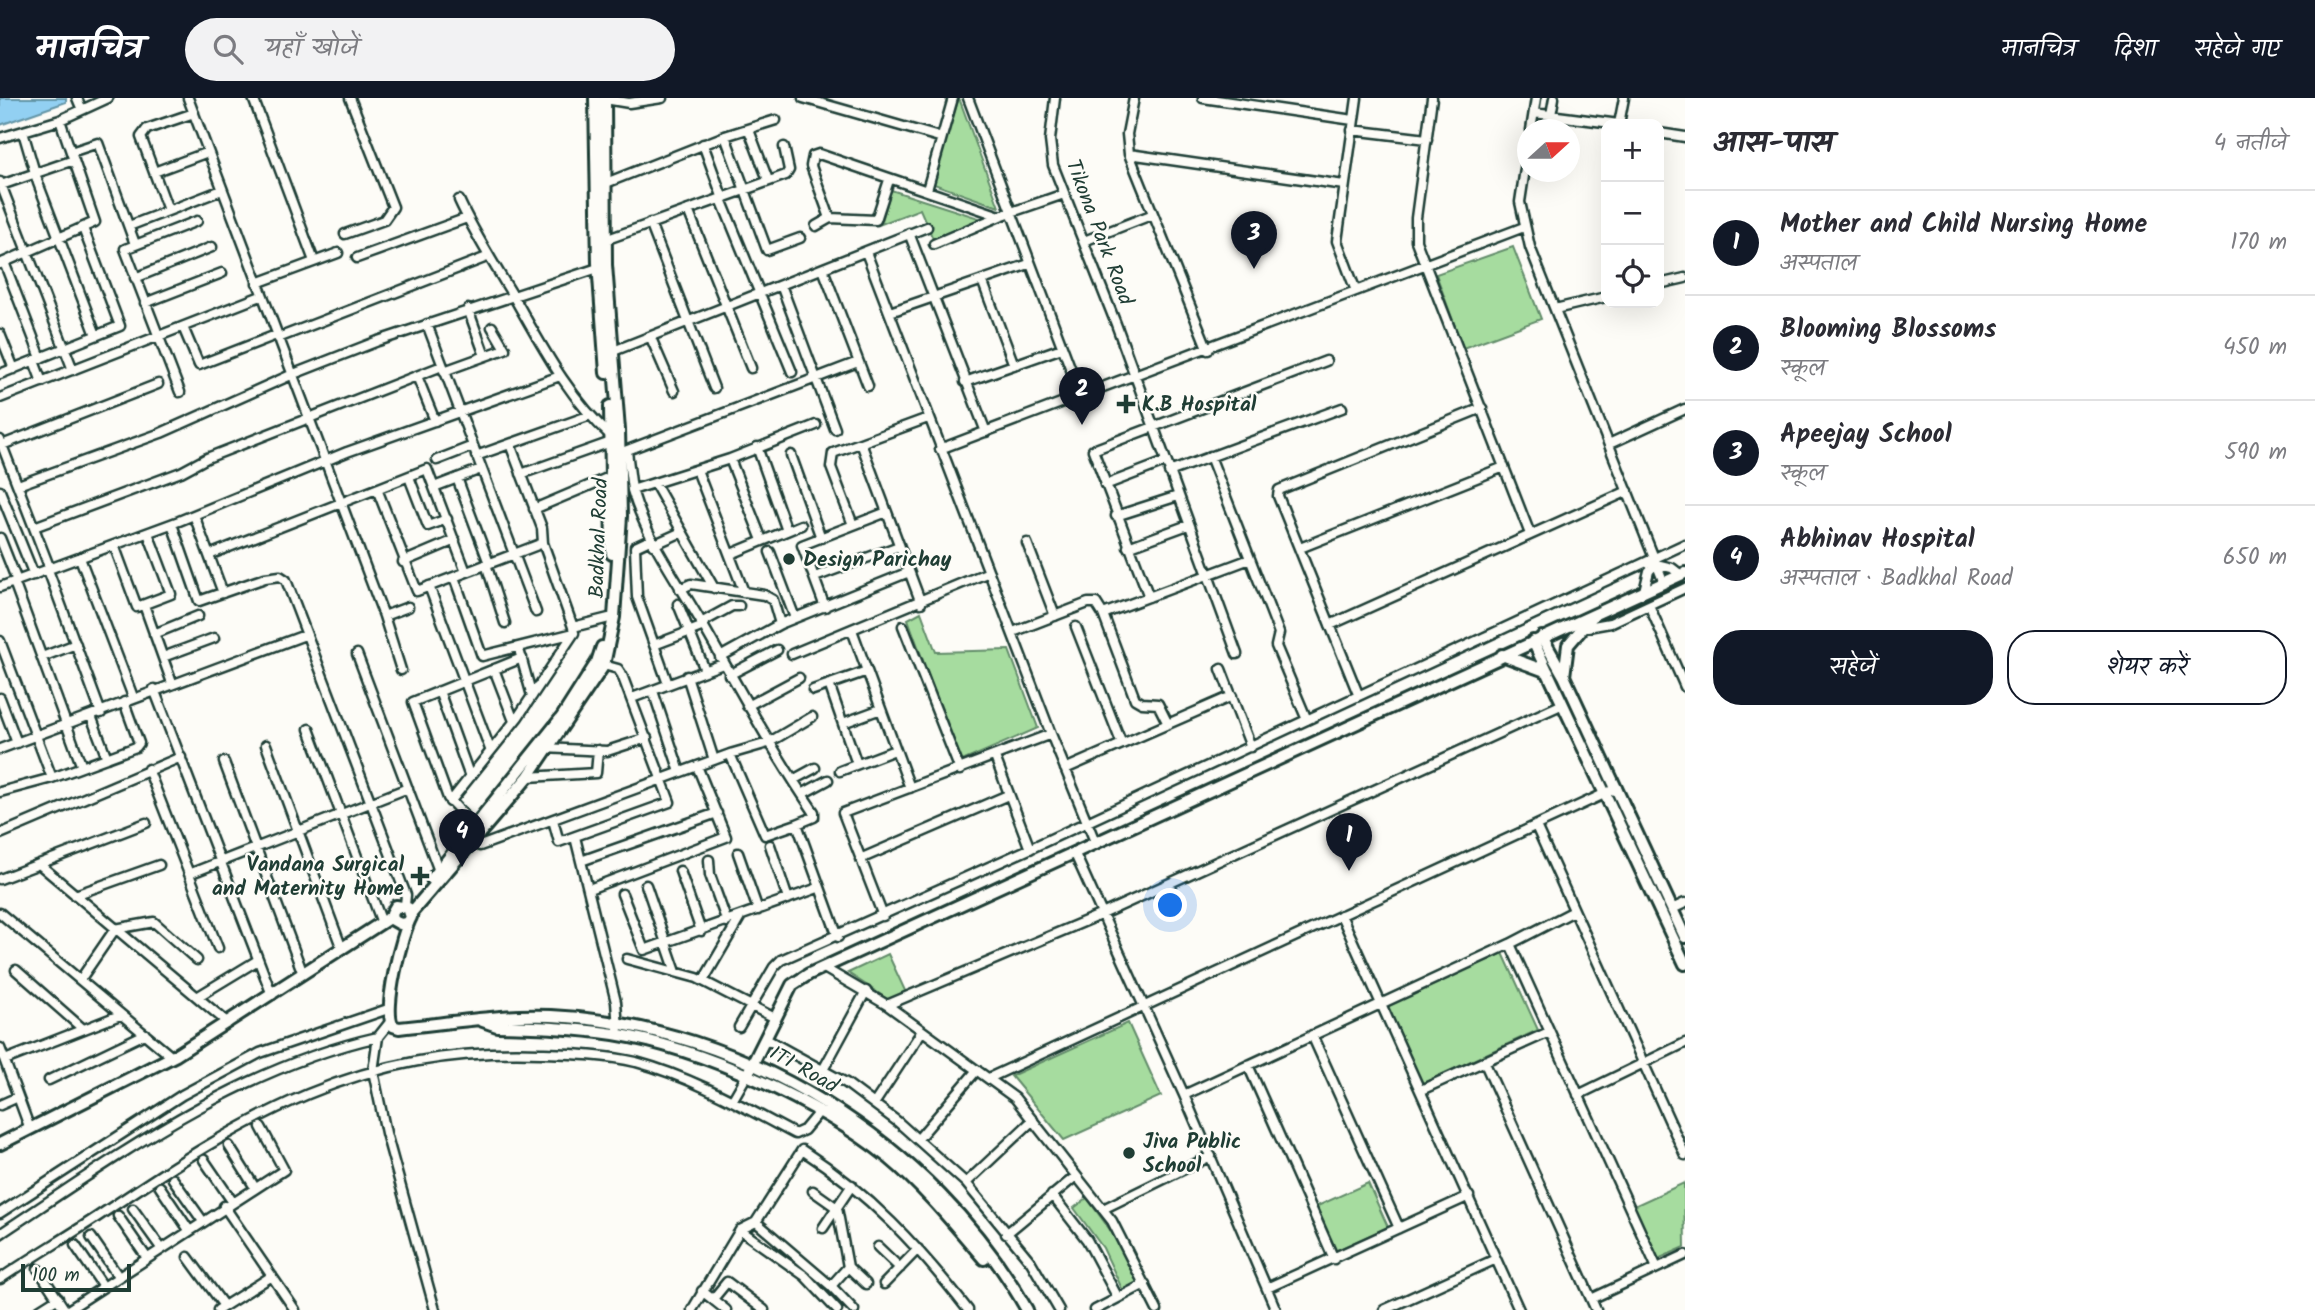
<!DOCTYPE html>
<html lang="hi">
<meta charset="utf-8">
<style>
:root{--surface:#fff;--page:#f2f2f3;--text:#2b2b33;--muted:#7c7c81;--line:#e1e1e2;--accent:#111827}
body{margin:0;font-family:Kalam,"Playpen Sans Deva",sans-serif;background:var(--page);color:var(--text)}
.controls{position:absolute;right:21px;top:21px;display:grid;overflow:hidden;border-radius:14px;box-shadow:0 7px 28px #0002}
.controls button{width:63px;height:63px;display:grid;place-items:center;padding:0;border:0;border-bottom:2px solid var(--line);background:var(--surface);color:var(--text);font:35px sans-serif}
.compass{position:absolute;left:1517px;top:21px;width:63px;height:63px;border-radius:50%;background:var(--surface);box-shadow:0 7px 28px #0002;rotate:69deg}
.scale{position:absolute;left:21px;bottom:18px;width:110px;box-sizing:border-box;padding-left:7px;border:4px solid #1f3d34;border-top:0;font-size:19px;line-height:24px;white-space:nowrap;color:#1f3d34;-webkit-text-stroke:5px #fdfcf7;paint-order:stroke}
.you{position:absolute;left:1171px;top:808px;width:24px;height:24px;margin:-18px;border:5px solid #fff;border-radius:50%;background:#1a73e8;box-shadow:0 0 0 10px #1a73e833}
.badge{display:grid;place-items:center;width:46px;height:46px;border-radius:50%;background:var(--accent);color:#fff;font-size:23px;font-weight:700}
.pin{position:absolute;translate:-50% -58px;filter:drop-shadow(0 2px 4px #0008)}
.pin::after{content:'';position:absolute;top:37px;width:24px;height:21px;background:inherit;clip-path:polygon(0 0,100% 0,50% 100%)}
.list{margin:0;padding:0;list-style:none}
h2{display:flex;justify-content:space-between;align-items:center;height:91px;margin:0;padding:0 28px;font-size:30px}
h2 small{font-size:23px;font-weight:400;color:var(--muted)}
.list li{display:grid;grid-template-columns:46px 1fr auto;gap:21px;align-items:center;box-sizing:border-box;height:105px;padding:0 28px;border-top:2px solid var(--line)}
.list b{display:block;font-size:26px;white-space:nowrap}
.list p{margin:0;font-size:23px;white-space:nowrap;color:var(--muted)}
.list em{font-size:23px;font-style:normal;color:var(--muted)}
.actions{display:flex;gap:14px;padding:21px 28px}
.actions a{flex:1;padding:16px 0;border:2px solid var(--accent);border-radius:28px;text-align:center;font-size:24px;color:var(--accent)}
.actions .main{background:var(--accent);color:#fff}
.icon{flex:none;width:38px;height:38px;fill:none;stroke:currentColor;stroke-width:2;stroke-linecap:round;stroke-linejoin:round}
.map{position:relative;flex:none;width:1685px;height:1212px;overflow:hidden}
header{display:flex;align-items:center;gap:42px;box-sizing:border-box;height:98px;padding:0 35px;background:var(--accent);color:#fff}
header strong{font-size:33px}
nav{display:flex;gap:38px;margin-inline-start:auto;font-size:24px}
.search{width:490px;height:63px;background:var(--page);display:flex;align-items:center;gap:18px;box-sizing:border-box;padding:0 24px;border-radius:38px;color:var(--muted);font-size:26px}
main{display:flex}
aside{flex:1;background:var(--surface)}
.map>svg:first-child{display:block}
</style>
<header>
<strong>मानचित्र</strong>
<div class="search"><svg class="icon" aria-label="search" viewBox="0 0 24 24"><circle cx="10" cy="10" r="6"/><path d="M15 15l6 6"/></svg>यहाँ खोजें</div>
<nav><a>मानचित्र</a><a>दिशा</a><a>सहेजे गए</a></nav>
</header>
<main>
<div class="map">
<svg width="1685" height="1212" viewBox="0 0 1685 1212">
<rect width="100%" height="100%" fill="#fdfcf7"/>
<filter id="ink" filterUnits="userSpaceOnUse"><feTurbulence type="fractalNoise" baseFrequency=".0143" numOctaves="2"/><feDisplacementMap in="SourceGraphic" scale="14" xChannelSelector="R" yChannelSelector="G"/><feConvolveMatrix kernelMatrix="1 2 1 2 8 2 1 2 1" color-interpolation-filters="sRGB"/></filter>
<g filter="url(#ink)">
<path fill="#a6dc9f" stroke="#628c6a" stroke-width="2" d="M959,0L999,109L931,85Z
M891,92L985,122L933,141L920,111L881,126Z
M1513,149L1541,221L1463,250L1436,176Z
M921,514L936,554L1009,552L1038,630L960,664L908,521Z
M1503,855L1538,932L1421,986L1386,908Z
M888,856L907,897L892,904L848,875Z
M1128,925L1161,998L1064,1042L1011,978Z
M1368,1085L1388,1129L1333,1154L1313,1110Z
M1684,1085L1685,1149L1658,1161L1634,1108Z
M1087,1100L1118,1143L1138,1186L1123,1193L1103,1150L1074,1110Z"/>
<path fill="#92d0f2" stroke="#6495a6" stroke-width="2" d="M0,0H66V4L0,27Z"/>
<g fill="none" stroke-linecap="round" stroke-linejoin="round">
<g stroke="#1f3d34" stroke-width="13">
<path id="street" d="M77,0L82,12
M188,0L384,518L401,572
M253,0L314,163
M803,0L939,39
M968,0L1081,298
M1055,0L1050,42L1053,67L1116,226L1237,556
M1134,0L1127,36L1129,56L1208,252
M1203,0L1353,22
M1432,0L1416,120V143L1530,436
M605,1L629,5L662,0
M1534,15L1619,26L1624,0
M1551,17L1554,0
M749,32L768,82
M1352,32L1427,41
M1531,32L1536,0
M23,34L38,85L96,237
M1659,35L1685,39
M725,38L767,152L800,140
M0,40L60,22L108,0
M703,46L723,101
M1528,51L1520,104L1530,149L1664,485
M71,54L98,45L135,146
M1129,56L1344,87
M154,74L208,54
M0,84L73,272
M606,85L725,38L776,22
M1,87L74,62
M927,92L953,0
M721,101L792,274
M459,102C475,137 495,168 515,201C543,250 569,300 611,338
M168,112L141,39L147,31L194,15
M688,112L751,270
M830,120L811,68L813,58L819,56L1000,118
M650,125L714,290
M129,128L222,92
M816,128L830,120L876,122L889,82
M909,135L986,334
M345,136L384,122L393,109L350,0
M605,142L786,77L789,72L784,49
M1084,143L1151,117
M934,146L1000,118L1064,96
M866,154L1051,636L1096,746
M357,160L467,120
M4,164L41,260
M0,166L95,124L60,22
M823,171L868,288
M135,180L212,149
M982,182L1014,267
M257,185L338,155
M1659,186L1685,180
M781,187L835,331
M1356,193L1337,143L1357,0
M145,205L222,175
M468,211L485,258
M1555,211L1606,199
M890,214L1029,166
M427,226L536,514
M183,229L199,267L276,237
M0,236L14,271
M278,240L487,159
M651,240L674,293
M611,254L927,129
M34,263L42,284
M444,273L505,251L492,229
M0,276L120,228L83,130
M417,278L435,323
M965,284L1062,250
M180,294L125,151L197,123
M0,300L261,198
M0,342L50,471
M861,345L921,505
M510,346L542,430L543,445L573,529
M1609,346L1685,311
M2,347L158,286
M757,349L787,433
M940,351L1524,129
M627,353L632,392L730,361L762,442
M617,356L858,264
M791,357L821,440
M476,358L588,318
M1210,358L1279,535L1276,548L1307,622
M730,361L816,327
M437,362L473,348
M697,372L744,494
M1169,374L1342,310
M521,376L611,344
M409,379L428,428L447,421
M457,380L489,465
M655,386L714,490
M18,387L161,335L291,277L378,243L598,170
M1105,387L1165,364
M434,389L481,371
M377,391L417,493L543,445
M632,392C647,443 678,483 704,529C740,592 773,654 814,714V719L797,726L838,839
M0,393L34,477
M534,411L612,378
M194,417L223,495
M1116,418L1178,398
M172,426L199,503L265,480L280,478L286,482L406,797L405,807
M853,427L831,369L833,355L928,320
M34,429L181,374L207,360L442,268
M0,440L17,483
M650,442L635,449L637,499L668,586
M1027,445L1055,518
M114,447L137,509L171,496L148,435
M653,447L682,434
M1128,449L1188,427
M1300,450L1504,369
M770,454L795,520
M731,456L801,427
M209,457L427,371L466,474
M80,460L133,599
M403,464L455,442
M486,466L505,525
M48,472L101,615
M454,479L482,558L574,535L573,529L609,520
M815,479L899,448
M14,484L82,669
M429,488L490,651
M0,489L179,423L347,354L560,278
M680,491L691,486L764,497L773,502L780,526
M1644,493L1649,473L1656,466L1672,470L1681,477
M1149,499L1093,352L1326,263
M678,506L705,572
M144,507L172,585
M1649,507L1685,589
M825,509L802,447L887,414
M1103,516L1250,461
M384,518L408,509
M701,525L732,508H739
M1330,527L1628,393
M903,528L960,672
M1076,529L1121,644
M1582,530L1610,525L1685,490
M852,532L910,690
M1013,534L1088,505H1096L1103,516L1135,601L1142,605L1158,606L1167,624
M154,536L198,518
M0,543L52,680
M654,547L704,528
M520,555L532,598
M357,556L439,773
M792,556L989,474
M42,559L76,546
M163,559L214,540
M720,559L780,526L909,474
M494,571L514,623
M1221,571L1251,649
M729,577L777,552
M687,578L714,662
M829,586L857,666
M154,591L272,897
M813,592L867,573
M439,593L470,679
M653,593L680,674
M1358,596L1278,398L1279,392L1482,310
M0,600L17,645
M632,600L723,566
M747,608L799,580
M91,618L107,660
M843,625L881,611
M309,631L382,825
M266,647L342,851
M544,650L607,653L647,640
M0,651L305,537
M730,656L765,737L797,726
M995,659L1030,751
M224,664L303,876
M148,671L218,850
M1065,671L1232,598
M840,673L895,652
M528,679L596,675L598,652
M793,682L815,670
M0,694L52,680L136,649L139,645L124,604
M802,696L828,682
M450,704L518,619L574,535
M553,722L559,744L670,704L622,577L618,571L600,566
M474,728L448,700L413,604L522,560
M1536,728L1685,1057
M0,736L181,659
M575,739L616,904L618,930
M467,744L480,748L730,656L768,645L812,619
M770,747L788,801
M738,755L758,812
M1075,756L1184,997L1276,1212
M860,761L1008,697
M709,762L710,777L727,824
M581,763L717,715
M39,766L228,925
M680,773L701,833
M189,776L408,690
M0,781L146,725
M646,787L676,874
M589,791L726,739L697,668
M622,796L644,852L818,790
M75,797L159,767
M1672,811L1685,805
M0,815L172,959
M1341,817L1519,1212
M883,818L843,715L1051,636
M1510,846L1657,1170
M627,861L697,880L775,920
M824,870L887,907L1015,1000L1112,1123L1157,1212
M16,872L83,931
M80,882L115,831L154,824L197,862
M703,883L741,818
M197,899L258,862
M887,907L1100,817L1563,606
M390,924L378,939L373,973L386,1035L435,1212
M739,929L774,869L781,862L1027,752L1685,446
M1312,937L1399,1130
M766,941L846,985L898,1024L966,1085L1031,1164L1059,1212
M0,950L30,1031
M5,962L120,917
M1484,963L1596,1212
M1248,967L1334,1161
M823,972L866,893
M989,980L1617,690
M49,982L145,936
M1421,992L1549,934
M1184,997L1510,846L1574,813
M1578,997L1685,945
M732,1003L747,977
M874,1006L922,933
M0,1007L18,999
M918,1041L977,972
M229,1048L254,1088
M204,1062L232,1103
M173,1081L202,1122
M966,1085L1033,1022
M160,1089L189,1132
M813,1093L837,1110L848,1169L831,1188
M1052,1097L1087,1142L1118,1200
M224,1108L295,1212
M133,1111L161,1150
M1103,1111L1211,1058
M0,1115L182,997L260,955L388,911
M118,1118L147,1160
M756,1124L802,1052C869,1095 919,1149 968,1212
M823,1130L852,1087
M740,1132L805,1178L837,1212
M0,1136C119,1057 236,971 378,939
M1006,1136L1076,1078
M91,1139L118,1178
M75,1147L103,1188
M878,1149L900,1170
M188,1159L224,1208
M848,1169L866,1186
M38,1171L65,1212
M0,1181C34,1158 69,1138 103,1115C247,1018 360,948 541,955C571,956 607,957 636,964C692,979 744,1009 795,1036L804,1032L819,1014
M884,1186L918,1151
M1267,1190L1469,1098
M702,1193L726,1212
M713,1201L727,1184L764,1212
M1591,1201L1685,1157
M39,1212L58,1200
M68,1212L284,1072L261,1029
M218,1212L272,1178
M692,1212L740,1132L756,1124L831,1188L854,1212
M1095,1212L1145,1186
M1384,1212L1496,1161"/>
</g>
<g stroke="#1f3d34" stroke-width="16">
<path id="secondary" d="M595,0L598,165L606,275
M610,308L612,456
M1542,539L1564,578L1685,839
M1533,543L1685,866
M1502,557L1548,574
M1564,578L1568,547L1592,519
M432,781L562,619L597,564L602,549
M411,815L528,679L604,567L614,519L621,418L619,332L606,167L605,0
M407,825L400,826L393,822L392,815L396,808L408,810L411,819C402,835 382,913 393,928L399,930C450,925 500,916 551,918C744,927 933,1044 1027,1212
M480,922L497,928C536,929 576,930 614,936C703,950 819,1004 889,1060C925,1090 954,1126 984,1161
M747,977L792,887L809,876L1685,475
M0,1046L176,957L392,818"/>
</g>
<use href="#street" stroke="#fdfcf7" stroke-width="8"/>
<use href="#secondary" stroke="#fdfcf7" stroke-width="10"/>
</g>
</g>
<g fill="#1f3d34" stroke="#fdfcf7" stroke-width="2.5">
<path d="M1122.5 295.5h7v7h7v7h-7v7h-7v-7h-7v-7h7z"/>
<circle cx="789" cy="461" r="7"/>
<path d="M416.5 767.5h7v7h7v7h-7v7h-7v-7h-7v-7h7z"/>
<circle cx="1129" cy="1055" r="7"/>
</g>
<g text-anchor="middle" stroke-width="5" stroke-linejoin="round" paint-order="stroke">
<g font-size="21" fill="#1f3d34" stroke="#fdfcf7">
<text transform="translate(1100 134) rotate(69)" y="7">Tikona Park Road</text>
<text transform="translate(598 440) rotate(-88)" y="7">Badkhal Road</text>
<text transform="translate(804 971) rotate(29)" y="7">ITI Road</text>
</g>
<g font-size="21" font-weight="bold" fill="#1f3d34" stroke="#fdfcf7" text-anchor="start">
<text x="1142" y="313">K.B Hospital</text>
<text x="803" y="468">Design Parichay</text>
<text x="404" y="773" text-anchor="end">Vandana Surgical<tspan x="404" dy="24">and Maternity Home</tspan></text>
<text x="1143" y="1050">Jiva Public<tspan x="1143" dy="24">School</tspan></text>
</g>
</g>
</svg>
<div class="controls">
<button>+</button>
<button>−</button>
<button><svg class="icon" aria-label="locate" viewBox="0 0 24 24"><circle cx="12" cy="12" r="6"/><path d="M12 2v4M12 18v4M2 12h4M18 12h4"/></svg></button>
</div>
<svg class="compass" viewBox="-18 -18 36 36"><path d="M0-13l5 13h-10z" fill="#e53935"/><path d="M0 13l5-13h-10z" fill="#7c7c81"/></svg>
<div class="scale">100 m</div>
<div class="you"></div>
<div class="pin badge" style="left:1349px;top:773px">1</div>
<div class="pin badge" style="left:1082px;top:327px">2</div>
<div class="pin badge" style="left:1254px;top:171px">3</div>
<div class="pin badge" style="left:462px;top:769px">4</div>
</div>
<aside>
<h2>आस-पास<small>4 नतीजे</small></h2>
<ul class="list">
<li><span class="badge">1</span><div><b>Mother and Child Nursing Home</b><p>अस्पताल</p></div><em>170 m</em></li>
<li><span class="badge">2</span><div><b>Blooming Blossoms</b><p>स्कूल</p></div><em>450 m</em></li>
<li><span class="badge">3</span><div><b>Apeejay School</b><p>स्कूल</p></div><em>590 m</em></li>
<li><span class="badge">4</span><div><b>Abhinav Hospital</b><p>अस्पताल · Badkhal Road</p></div><em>650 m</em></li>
</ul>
<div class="actions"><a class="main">सहेजें</a><a>शेयर करें</a></div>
</aside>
</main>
